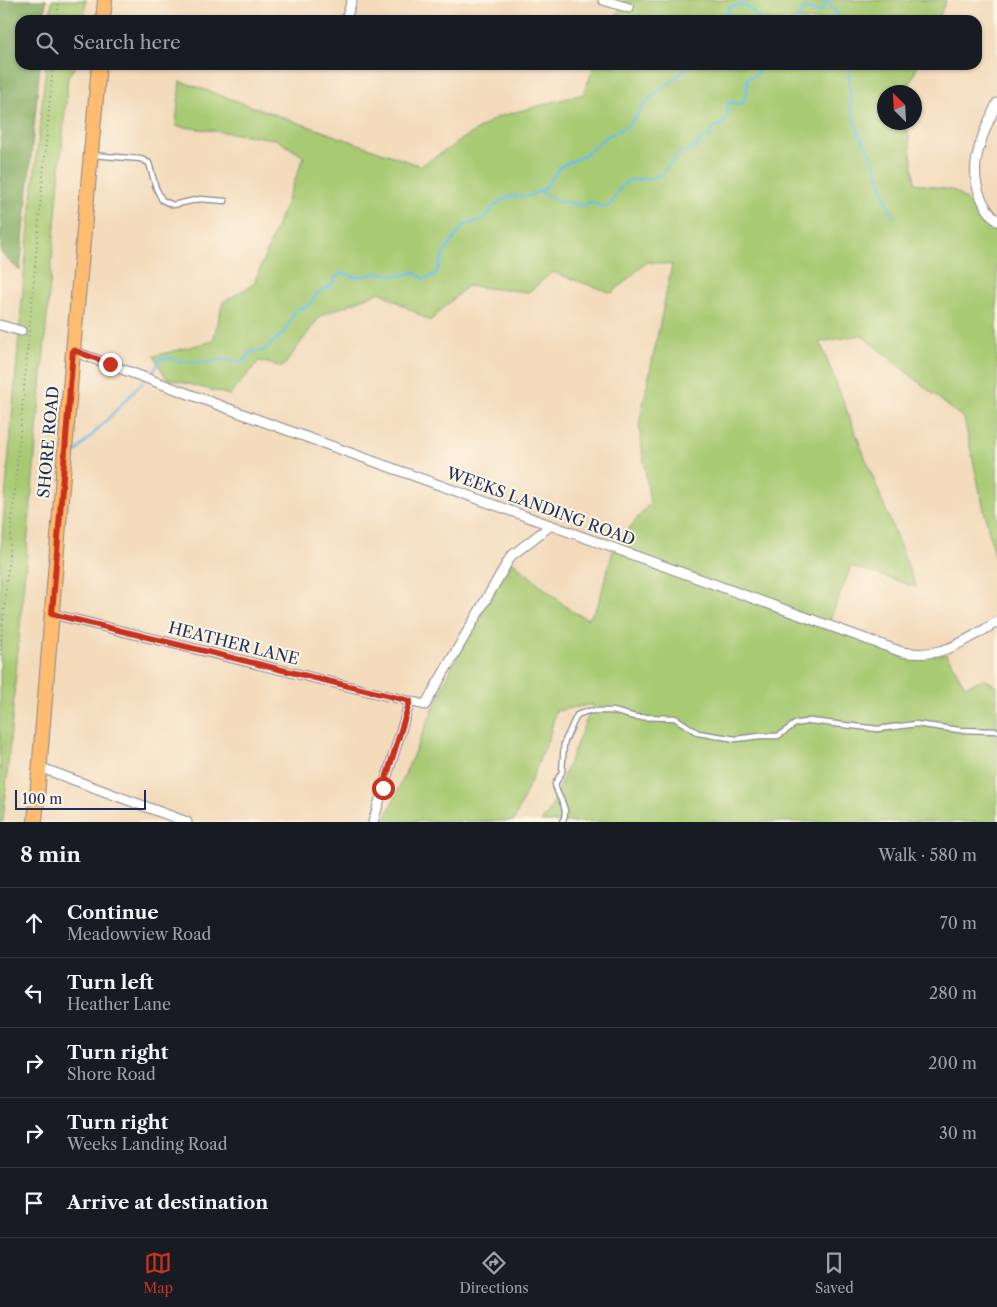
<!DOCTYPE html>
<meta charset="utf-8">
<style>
:root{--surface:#171b24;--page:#20242c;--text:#f1f3f6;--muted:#9ea1a6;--line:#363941;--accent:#c8321e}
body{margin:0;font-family:"Libre Caslon Text",serif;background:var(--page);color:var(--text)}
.compass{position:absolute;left:877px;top:85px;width:45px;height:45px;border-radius:50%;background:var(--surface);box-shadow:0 1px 4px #0004;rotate:336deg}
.scale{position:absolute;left:15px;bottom:12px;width:131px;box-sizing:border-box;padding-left:5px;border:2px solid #1b2f5e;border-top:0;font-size:14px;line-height:18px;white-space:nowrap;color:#1b2f5e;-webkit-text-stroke:4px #fcf5e5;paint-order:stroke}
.stop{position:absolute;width:15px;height:15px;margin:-11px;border:4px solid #c8321e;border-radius:50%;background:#fff}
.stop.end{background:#c8321e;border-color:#fff;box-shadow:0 1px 5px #0008}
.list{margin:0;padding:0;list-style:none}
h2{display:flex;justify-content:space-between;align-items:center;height:65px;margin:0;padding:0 20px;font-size:21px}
h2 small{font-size:16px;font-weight:400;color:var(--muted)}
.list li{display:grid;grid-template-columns:32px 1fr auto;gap:15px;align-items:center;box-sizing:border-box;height:70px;padding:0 20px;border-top:1px solid var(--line)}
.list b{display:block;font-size:19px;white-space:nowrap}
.list p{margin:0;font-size:16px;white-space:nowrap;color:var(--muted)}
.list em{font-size:16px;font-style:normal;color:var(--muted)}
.icon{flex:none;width:28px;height:28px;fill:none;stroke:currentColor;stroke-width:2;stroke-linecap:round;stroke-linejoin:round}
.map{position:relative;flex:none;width:997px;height:822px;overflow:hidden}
.search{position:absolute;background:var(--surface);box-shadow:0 1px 4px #0004;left:15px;right:15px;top:15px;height:55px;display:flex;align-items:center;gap:12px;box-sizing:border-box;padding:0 18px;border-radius:15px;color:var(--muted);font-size:19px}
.sheet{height:415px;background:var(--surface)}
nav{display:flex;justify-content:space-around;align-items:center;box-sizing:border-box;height:70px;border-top:1px solid var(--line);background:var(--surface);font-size:14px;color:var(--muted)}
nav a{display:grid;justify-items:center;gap:2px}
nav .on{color:var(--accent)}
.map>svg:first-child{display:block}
</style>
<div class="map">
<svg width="997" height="822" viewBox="0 0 997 822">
<rect width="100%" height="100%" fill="#fcf5e5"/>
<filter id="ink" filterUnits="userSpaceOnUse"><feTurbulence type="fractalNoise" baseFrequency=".02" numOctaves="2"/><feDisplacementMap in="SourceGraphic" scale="10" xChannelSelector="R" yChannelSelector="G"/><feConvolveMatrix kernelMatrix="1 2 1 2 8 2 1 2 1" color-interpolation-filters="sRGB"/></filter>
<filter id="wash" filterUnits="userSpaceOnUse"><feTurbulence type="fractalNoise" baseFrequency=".0096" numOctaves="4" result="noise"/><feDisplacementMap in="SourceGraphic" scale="20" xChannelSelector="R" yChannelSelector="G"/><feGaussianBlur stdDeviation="1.12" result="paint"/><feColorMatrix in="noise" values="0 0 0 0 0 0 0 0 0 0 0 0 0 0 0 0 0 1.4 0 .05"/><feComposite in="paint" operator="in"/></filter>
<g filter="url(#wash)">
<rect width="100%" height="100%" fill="#f3daba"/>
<path fill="#a8ca73" stroke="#627c68" d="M52,0H86L84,20H50Z
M624,0H946L938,20H615Z
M46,65H77L68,76L3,822H0V560L25,265Z
M595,65H918L906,92H884V122L907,123L915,183L955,191L997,227V569L964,419L861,335L820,342L916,587L851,566L828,625L903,657L946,654L965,686L984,679L997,686V822H541L549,812L593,704L556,711L549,737L514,821L384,822L453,664L512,561L571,611L588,619L598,605L614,547L650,503L639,425L672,265L647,262L612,293L552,272L529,292L467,286L430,321L380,292L320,316L283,367L259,361L230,395L166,378L154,356L213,341L223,302L254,284L304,157L276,139L176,126L180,81L421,166L497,117L583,94Z"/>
<path fill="#86ae65" stroke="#506e62" d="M0,0H46L44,20H20V65H40L20,271L1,253Z"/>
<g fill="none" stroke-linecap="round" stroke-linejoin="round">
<path stroke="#69bee6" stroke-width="2.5" d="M827,0L841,20
M722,20L729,8L741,4L752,10L759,20
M798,20L803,9H808L817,12L821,11L827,0
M849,65C850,98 849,125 870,152L893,217
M540,192L559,202L583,205L591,202L604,207L610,205L619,189L628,181L652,178L661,174L681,152L697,147L702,140L709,138L713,128L721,125L728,114L727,104L730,102L739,105C748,100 747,88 747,79L757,74V65
M153,373L160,359C169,357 172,359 180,361C195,363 211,363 225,359L237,363L245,360L250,352L264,350L285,331L295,310L310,305L316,294L331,285L336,277L342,273L357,277L380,273L399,276L414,272L424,279L436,274L444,253L463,226L484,219L495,205L508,197L529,196L544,189L560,167L585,155L604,138L629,125L648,100L691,65
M75,453L143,382"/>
</g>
</g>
<g filter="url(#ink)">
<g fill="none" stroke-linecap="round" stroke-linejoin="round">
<g stroke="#87848c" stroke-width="7">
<path id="service" d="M92,155L141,159L149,163L156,188L162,200L173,205L200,199L225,201
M562,822C571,808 557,798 555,784L562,772L564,743L577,715L588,711H613L635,717L675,718L698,733L736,739L760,736H778L795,724L810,721L878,729L916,724L959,730L997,731"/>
</g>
<g stroke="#87848c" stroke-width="11">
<path id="minor" d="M603,0L629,8
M346,19L352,0
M997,103C978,144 960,183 997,221
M0,325L21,331
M73,351L259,420L902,652C943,659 964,641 997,622
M52,614L425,705L511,556L550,526
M39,767L187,822
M373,822L410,701"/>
</g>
<g stroke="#87848c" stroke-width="16">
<path id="primary" d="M103,20L105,0
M35,822L73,351L99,65"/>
</g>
<path stroke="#87848c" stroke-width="2" stroke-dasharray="1 4" stroke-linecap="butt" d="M57,20L59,0
M0,655L53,65"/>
<use href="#service" stroke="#fff" stroke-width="4.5"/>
<use href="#minor" stroke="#fff" stroke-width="9"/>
<use href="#primary" stroke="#fdbc6f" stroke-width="14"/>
</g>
</g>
<g fill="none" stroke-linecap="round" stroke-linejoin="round" filter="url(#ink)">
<path stroke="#c8321e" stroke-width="6" d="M110,364L73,350L52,614L410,701L383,788"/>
</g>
<g text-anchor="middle" stroke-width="4" stroke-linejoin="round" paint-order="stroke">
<g font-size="16" fill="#1b2f5e" stroke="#fcf5e5">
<text transform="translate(48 442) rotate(-85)" y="6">SHORE ROAD</text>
<text transform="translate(541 506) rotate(20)" y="6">WEEKS LANDING ROAD</text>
<text transform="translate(234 643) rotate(14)" y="6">HEATHER LANE</text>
</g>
</g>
</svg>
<svg class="compass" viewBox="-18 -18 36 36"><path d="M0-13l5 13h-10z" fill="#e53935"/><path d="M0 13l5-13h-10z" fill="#9ea1a6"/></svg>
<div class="scale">100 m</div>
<div class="stop" style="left:383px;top:788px"></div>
<div class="stop end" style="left:110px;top:364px"></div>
<div class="search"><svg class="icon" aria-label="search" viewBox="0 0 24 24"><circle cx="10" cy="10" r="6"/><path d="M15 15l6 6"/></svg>Search here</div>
</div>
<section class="sheet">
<h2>8 min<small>Walk · 580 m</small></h2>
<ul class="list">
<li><svg class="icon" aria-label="ahead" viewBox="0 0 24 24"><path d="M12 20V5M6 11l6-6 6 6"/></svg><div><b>Continue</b><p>Meadowview Road</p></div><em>70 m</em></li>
<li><svg class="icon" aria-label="left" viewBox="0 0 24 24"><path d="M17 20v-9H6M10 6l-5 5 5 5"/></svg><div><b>Turn left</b><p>Heather Lane</p></div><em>280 m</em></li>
<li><svg class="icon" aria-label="right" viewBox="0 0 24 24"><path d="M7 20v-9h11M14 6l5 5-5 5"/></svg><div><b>Turn right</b><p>Shore Road</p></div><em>200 m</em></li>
<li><svg class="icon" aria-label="right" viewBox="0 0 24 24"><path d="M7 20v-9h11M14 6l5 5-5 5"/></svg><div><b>Turn right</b><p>Weeks Landing Road</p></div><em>30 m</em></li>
<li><svg class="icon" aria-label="arrive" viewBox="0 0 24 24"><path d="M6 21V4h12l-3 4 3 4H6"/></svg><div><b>Arrive at destination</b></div></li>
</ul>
</section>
<nav>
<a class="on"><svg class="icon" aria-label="map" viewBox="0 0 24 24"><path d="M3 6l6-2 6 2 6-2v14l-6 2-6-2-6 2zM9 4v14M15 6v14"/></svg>Map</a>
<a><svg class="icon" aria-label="directions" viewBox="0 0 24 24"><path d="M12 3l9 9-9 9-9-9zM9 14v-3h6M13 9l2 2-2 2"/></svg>Directions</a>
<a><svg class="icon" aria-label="saved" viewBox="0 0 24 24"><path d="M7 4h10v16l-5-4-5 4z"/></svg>Saved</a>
</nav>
